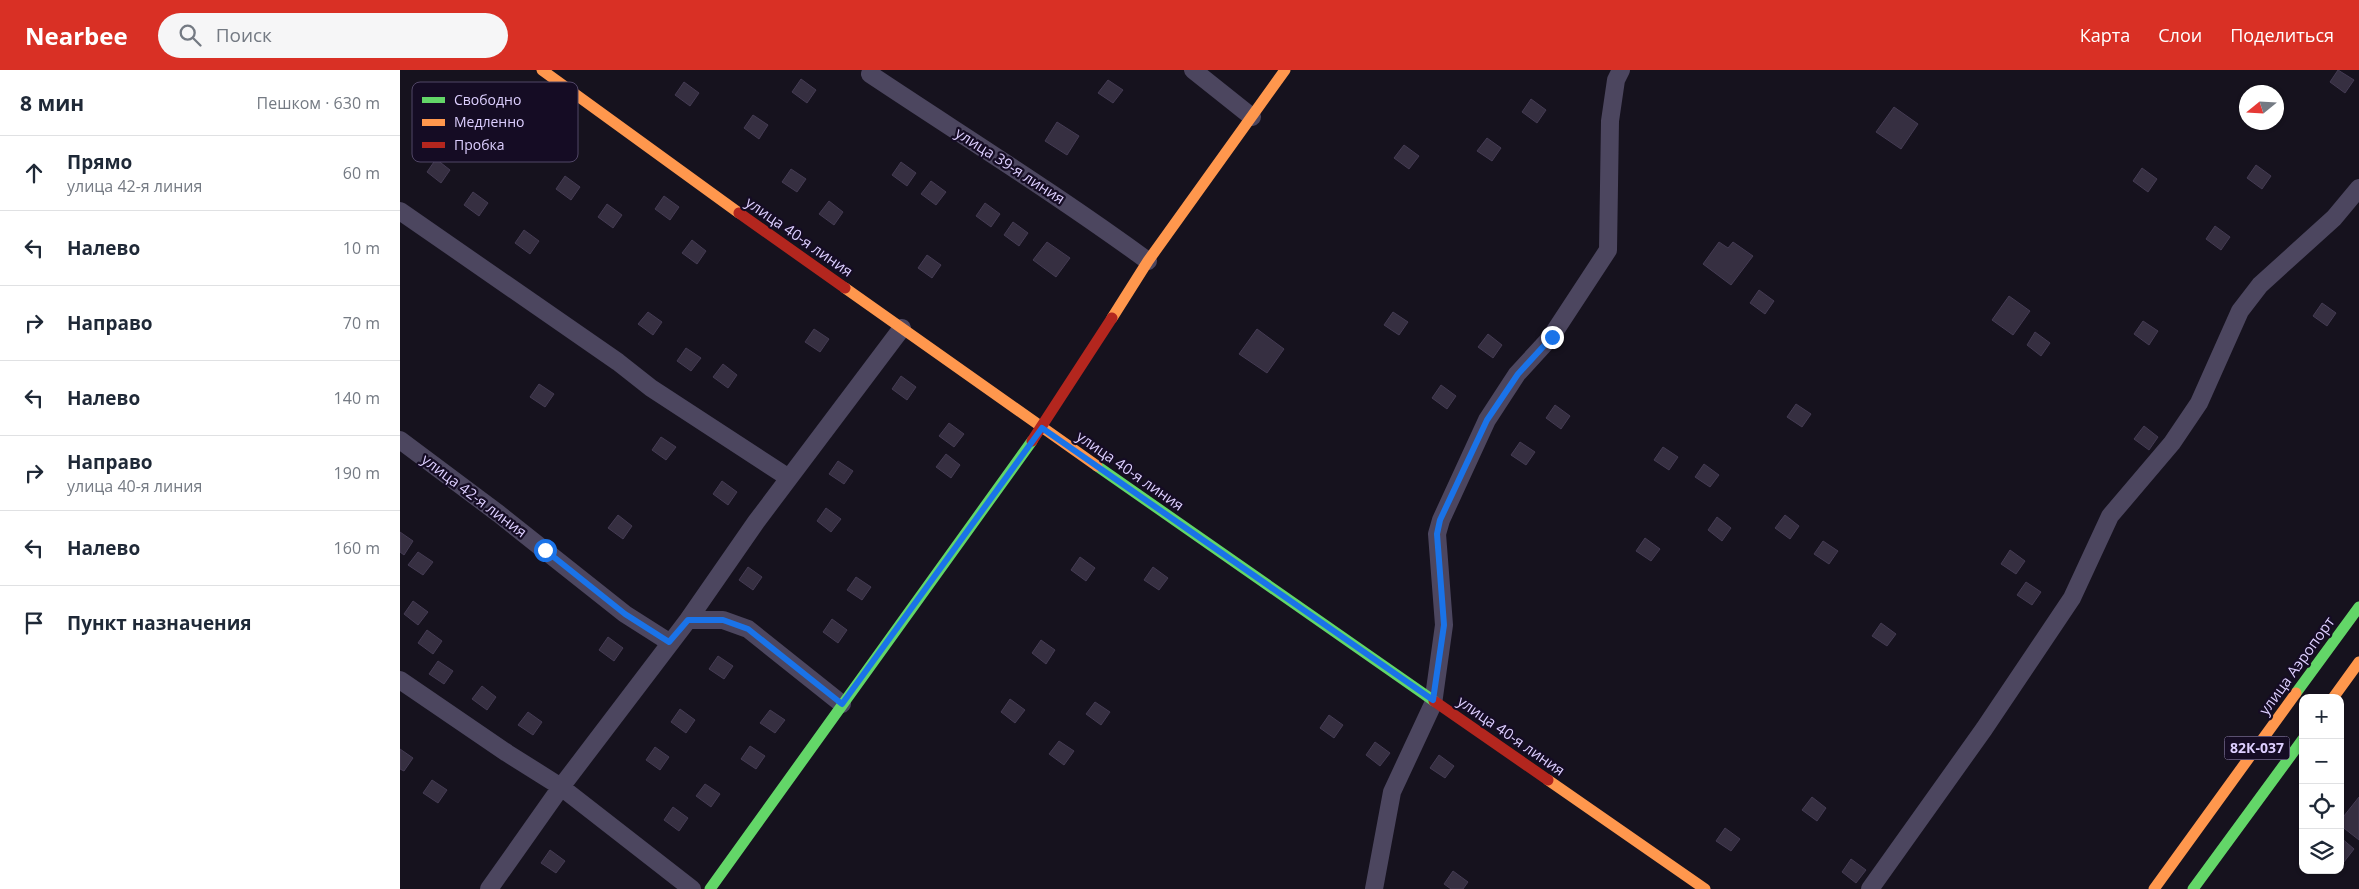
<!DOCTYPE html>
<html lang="ru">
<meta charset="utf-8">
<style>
:root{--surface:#fff;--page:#f6f6f7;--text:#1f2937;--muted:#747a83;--line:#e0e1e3;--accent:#d93025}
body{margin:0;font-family:"Open Sans",sans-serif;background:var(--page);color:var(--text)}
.controls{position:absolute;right:15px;bottom:15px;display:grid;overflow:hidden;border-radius:10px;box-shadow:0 1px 4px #0004}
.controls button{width:45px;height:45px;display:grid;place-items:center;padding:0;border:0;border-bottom:1px solid var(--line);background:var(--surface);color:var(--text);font:25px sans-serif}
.compass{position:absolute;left:1839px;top:15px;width:45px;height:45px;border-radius:50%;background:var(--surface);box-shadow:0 1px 4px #0004;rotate:252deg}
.stop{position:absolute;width:15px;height:15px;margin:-11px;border:4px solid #1a73e8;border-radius:50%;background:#fff}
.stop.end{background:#1a73e8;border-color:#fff;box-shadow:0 1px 5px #0008}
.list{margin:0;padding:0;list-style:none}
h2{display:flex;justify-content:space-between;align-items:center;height:65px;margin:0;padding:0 20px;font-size:21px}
h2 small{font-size:16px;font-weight:400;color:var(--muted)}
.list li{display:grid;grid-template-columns:32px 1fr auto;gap:15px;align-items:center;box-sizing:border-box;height:75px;padding:0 20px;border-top:1px solid var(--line)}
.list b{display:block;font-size:19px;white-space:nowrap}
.list p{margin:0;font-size:16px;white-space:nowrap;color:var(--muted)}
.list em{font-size:16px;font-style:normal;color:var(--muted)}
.icon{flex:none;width:28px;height:28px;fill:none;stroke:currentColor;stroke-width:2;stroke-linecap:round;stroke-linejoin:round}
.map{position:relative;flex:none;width:1959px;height:819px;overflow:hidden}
header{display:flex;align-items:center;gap:30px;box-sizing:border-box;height:70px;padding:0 25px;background:var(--accent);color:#fff}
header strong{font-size:24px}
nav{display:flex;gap:28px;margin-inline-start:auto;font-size:18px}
.search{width:350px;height:45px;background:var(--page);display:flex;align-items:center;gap:12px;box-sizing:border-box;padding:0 18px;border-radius:28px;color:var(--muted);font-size:19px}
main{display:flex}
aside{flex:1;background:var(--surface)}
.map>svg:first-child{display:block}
</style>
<header>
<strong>Nearbee</strong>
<div class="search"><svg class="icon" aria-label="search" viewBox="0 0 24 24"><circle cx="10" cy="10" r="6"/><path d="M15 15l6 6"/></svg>Поиск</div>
<nav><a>Карта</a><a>Слои</a><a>Поделиться</a></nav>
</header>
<main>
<aside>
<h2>8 мин<small>Пешком · 630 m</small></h2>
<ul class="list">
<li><svg class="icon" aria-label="ahead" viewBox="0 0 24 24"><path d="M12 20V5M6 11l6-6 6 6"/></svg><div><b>Прямо</b><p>улица 42-я линия</p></div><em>60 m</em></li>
<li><svg class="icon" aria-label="left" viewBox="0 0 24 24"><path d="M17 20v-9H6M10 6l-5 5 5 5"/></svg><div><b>Налево</b></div><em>10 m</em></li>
<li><svg class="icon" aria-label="right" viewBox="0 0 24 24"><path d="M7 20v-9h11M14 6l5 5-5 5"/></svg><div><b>Направо</b></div><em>70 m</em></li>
<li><svg class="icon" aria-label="left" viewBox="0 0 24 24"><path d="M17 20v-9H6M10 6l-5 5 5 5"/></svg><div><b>Налево</b></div><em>140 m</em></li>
<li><svg class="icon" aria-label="right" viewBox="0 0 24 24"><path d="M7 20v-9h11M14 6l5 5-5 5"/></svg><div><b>Направо</b><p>улица 40-я линия</p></div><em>190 m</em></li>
<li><svg class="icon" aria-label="left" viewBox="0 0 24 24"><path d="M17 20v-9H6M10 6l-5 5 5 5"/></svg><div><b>Налево</b></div><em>160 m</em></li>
<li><svg class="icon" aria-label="arrive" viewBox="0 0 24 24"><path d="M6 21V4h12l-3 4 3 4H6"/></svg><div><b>Пункт назначения</b></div></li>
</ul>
</aside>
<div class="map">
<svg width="1959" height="819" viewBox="0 0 1959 819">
<rect width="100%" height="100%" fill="#16121e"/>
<path fill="#362f41" stroke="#443b53" d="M1938,0L1954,10L1945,23L1930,12Z
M401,9L416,20L407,33L392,22Z
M708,10L723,20L713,33L698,23Z
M284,12L299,23L290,36L275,25Z
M1131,29L1146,40L1137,53L1122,42Z
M1494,37L1518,54L1501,79L1476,62Z
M353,45L368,55L359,69L344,58Z
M657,52L679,66L667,85L645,71Z
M1087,68L1101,78L1092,91L1077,81Z
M1004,75L1019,86L1009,99L994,88Z
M36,89L50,100L41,113L27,102Z
M501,92L516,103L507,116L492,105Z
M1856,95L1871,106L1862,119L1847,108Z
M1742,98L1757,109L1748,122L1733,111Z
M391,99L406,109L397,122L382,112Z
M165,106L180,117L171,130L156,119Z
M531,111L546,122L536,135L521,124Z
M73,122L88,133L79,146L64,135Z
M264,126L279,137L270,150L255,139Z
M429,131L443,142L434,155L419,144Z
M585,133L600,144L591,157L576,146Z
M207,134L222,145L213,158L198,147Z
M613,152L628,163L619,176L604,165Z
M1815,156L1830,167L1821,180L1806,169Z
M124,160L139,171L130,184L115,173Z
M292,170L306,181L297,194L282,183Z
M647,172L670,188L656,207L633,190Z
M1319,172L1328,178L1333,172L1353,186L1331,215L1303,194Z
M527,185L541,195L532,208L518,198Z
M1359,220L1374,231L1365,244L1350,233Z
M1609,226L1630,241L1613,265L1592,250Z
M1922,233L1936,243L1927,256L1913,246Z
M248,242L262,252L253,265L238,254Z
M993,242L1008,252L999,265L984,255Z
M1743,251L1758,261L1749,275L1734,264Z
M414,259L429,269L420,282L405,272Z
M857,259L884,279L867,303L839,284Z
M1635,262L1650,273L1641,286L1627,275Z
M1088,264L1102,275L1093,288L1078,277Z
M286,278L301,288L291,301L277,291Z
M323,294L337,305L328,318L313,307Z
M501,306L516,317L507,330L492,319Z
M139,314L154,324L145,337L130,327Z
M1041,315L1056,326L1047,339L1032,328Z
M1396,334L1411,344L1402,357L1387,347Z
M1155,335L1170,346L1161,359L1146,348Z
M549,353L564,364L554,377L539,366Z
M1744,356L1758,367L1749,380L1734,369Z
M261,367L276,377L266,390L252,380Z
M1120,372L1135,382L1126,395L1111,385Z
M1263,377L1278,387L1269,400L1254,390Z
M546,384L560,395L551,408L536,397Z
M438,391L453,401L444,414L429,404Z
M1304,394L1319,405L1310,417L1295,407Z
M322,411L337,422L328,435L313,424Z
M426,438L441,449L431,462L417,451Z
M218,445L232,456L223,469L208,458Z
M1385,445L1399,456L1390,469L1375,458Z
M1317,447L1331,458L1322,471L1308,460Z
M0,462L13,471L4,485L0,482Z
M1245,468L1260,479L1251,491L1236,481Z
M1423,471L1438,481L1429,494L1414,484Z
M1610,480L1625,491L1616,504L1601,494Z
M18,482L33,492L23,505L8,495Z
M680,487L695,498L686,511L671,500Z
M348,497L362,507L353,520L339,510Z
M753,497L768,508L759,520L744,510Z
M456,507L471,517L462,530L447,520Z
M1626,512L1641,522L1632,535L1617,525Z
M13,531L28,542L18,555L4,544Z
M432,549L447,560L438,573L423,562Z
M1481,553L1496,564L1487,576L1472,566Z
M27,560L42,571L33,584L18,573Z
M208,567L223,578L214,591L199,580Z
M641,570L655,580L646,594L632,583Z
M318,586L333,596L324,609L309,599Z
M38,591L53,601L44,614L29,604Z
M82,616L96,627L87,640L72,629Z
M610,629L625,640L615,653L601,642Z
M695,632L710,642L701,655L686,644Z
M280,639L295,650L286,663L271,652Z
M370,640L385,650L375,663L360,653Z
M128,642L142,652L133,665L118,655Z
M929,645L943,655L934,668L920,658Z
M659,671L674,681L664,695L649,684Z
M975,672L990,683L980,696L966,685Z
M350,676L365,686L356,699L341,689Z
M255,677L269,687L260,700L246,690Z
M0,679L13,688L4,701L0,699Z
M1039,685L1054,696L1045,708L1030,698Z
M32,710L47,720L38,733L23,723Z
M305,714L320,724L311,737L296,726Z
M1412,727L1426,738L1417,751L1402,740Z
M1959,727V770L1940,755V751Z
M273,737L288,748L279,761L264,750Z
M1325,758L1340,769L1331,781L1316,771Z
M1940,767L1954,779L1940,797Z
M150,780L165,791L156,803L141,793Z
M1451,789L1466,800L1456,813L1442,802Z
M1053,801L1068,812L1063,819H1051L1044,814Z"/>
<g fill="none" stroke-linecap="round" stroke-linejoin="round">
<path stroke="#4c465f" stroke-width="18" d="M793,0L852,47
M470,4C563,66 658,125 748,191
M0,141L218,292L251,318L389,408
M0,370L99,444L225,544L269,572
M288,550H323L348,559L442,634
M0,610L107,683L161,717L292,819
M89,819L161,717L288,550L356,452L502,258
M974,819L992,722L1033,634L1044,555L1037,464L1041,450L1087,350L1117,304L1151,267L1208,180L1210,51L1216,10L1221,0
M1470,819L1584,659L1672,528L1710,446L1772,373L1799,333L1840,241L1860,215L1934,148L1959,118"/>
<path stroke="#63d668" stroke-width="11" d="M697,396L1034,631
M1896,623L1959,537
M310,819L632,371
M1793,819L1903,669"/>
<path stroke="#ff974d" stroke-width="11" d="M142,0L339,143
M445,218L697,396
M712,248L748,191L885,0
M1933,628L1959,592
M1148,710L1305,819
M1754,819L1896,623"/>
<path stroke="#b3261e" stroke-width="11" d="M339,143L445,218
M632,371L712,248
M1034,631L1148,710"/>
</g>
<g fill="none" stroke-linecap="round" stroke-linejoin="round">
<path stroke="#1a73e8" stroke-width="6" d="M145,480L225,544L269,572L288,550H323L348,559L442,634L642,358L1033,630L1044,555L1037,464L1040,450L1087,350L1118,304L1152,267"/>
</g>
<g text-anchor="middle" stroke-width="4.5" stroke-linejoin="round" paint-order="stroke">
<rect fill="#150c24" stroke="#a194bd" stroke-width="1" x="1824.5" y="666.5" width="65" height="23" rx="4"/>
<g font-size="14" font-weight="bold" fill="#ddcfff">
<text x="1857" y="683">82К-037</text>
</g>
<g font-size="15" fill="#ddcfff" stroke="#150c24">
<text transform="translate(610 96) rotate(33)" y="5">улица 39-я линия</text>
<text transform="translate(399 167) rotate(35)" y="5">улица 40-я линия</text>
<text transform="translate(730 401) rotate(35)" y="5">улица 40-я линия</text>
<text transform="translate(74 426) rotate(37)" y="5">улица 42-я линия</text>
<text transform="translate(1897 596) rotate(-54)" y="5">улица Аэропорт</text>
<text transform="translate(1111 666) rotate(35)" y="5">улица 40-я линия</text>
</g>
</g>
<rect x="12" y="12" width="166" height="80" rx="8" fill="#150c24" stroke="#514666" stroke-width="1"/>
<rect x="22" y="27" width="23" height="6" fill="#63d668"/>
<rect x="22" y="49" width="23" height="7" fill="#ff974d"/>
<rect x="22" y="72" width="23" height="6" fill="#b3261e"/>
<g font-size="14" fill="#ddcfff">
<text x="54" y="35">Свободно</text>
<text x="54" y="57">Медленно</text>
<text x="54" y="80">Пробка</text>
</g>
</svg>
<div class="controls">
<button>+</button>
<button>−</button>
<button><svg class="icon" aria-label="locate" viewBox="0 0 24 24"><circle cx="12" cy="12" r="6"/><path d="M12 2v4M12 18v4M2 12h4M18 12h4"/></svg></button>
<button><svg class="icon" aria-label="layers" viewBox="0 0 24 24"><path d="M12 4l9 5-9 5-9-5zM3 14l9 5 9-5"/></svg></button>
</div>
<svg class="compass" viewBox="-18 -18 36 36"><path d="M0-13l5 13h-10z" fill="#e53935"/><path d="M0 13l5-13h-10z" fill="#747a83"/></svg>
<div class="stop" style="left:145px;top:480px"></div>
<div class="stop end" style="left:1152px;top:267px"></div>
</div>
</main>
